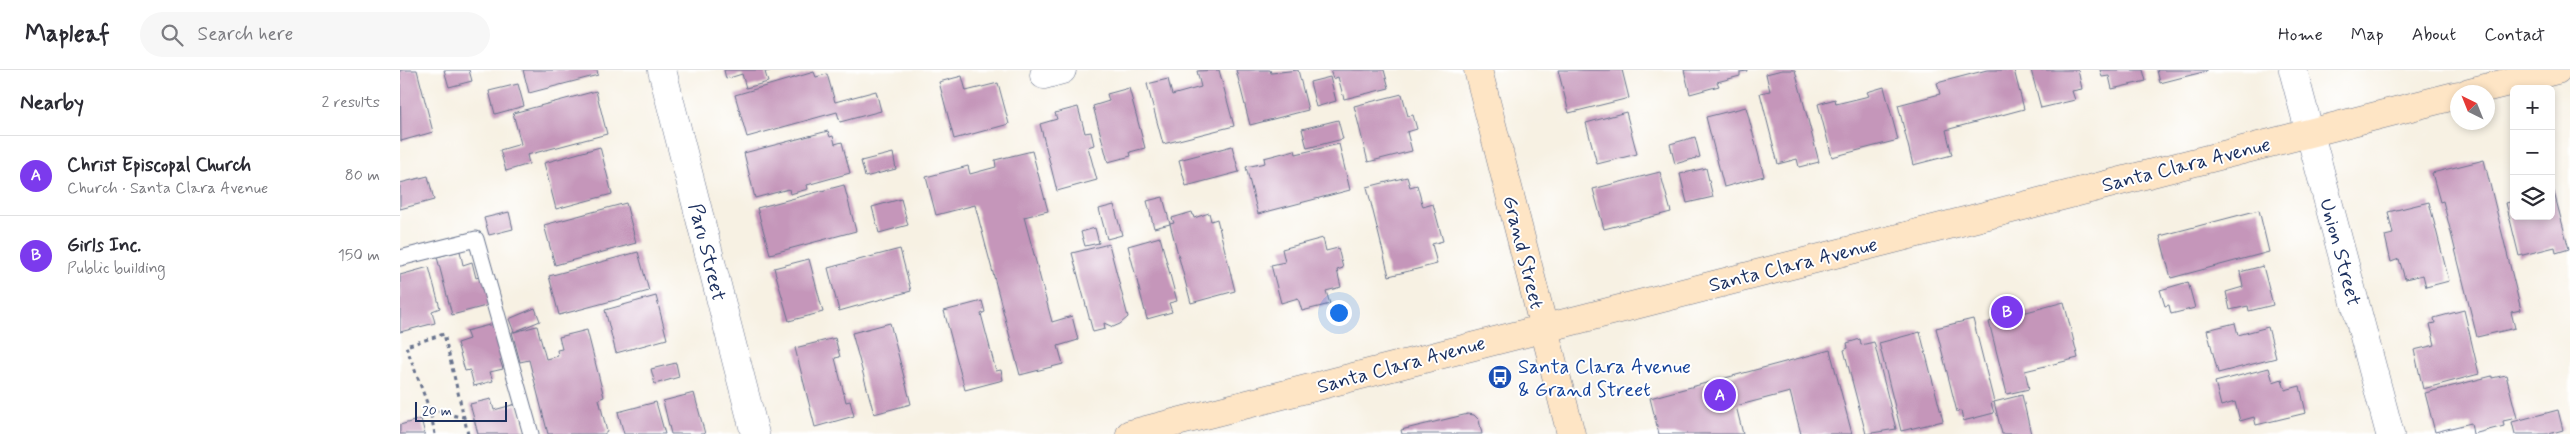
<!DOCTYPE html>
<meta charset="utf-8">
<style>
:root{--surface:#fff;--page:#f7f7f7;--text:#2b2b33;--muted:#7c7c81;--line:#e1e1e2;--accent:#7c3aed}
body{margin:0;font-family:Mynerve,sans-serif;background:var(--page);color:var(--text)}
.controls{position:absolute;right:15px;top:15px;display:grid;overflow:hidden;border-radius:8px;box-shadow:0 2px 8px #0003}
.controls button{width:45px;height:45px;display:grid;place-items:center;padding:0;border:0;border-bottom:1px solid var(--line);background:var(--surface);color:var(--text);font:25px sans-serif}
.compass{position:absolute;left:2050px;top:15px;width:45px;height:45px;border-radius:50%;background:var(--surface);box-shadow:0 2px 8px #0003;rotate:317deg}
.scale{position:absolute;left:15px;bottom:12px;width:92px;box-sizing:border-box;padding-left:5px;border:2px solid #1b2f5e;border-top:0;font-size:14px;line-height:18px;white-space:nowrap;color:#1b2f5e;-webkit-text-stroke:4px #fff;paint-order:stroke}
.you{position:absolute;left:938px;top:242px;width:18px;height:18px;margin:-12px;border:4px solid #fff;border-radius:50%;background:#1a73e8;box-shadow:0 0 0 8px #1a73e833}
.badge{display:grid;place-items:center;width:32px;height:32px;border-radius:50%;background:var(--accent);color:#fff;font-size:16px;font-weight:700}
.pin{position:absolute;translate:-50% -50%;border:2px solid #fff;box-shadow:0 1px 5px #0006}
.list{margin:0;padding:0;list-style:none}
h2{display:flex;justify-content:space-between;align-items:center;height:65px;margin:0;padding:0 20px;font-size:21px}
h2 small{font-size:16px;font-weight:400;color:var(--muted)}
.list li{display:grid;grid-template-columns:32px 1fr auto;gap:15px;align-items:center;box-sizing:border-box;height:80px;padding:0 20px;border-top:1px solid var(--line)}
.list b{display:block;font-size:19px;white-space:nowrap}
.list p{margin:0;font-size:16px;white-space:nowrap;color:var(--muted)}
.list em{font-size:16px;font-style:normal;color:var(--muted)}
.icon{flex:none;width:28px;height:28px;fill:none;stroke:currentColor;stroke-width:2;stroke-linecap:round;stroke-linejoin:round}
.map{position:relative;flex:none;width:2170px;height:364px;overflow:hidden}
header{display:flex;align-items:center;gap:30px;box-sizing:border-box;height:70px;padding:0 25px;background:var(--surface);border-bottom:1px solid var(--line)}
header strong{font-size:24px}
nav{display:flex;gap:28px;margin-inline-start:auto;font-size:18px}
.search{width:350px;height:45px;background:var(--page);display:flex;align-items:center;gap:12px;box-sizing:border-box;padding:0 18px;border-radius:28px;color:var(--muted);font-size:19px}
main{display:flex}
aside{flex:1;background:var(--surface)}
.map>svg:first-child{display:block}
</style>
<header>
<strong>Mapleaf</strong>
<div class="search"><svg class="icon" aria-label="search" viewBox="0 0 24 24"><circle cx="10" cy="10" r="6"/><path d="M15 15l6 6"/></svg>Search here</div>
<nav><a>Home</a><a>Map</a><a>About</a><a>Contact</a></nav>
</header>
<main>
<aside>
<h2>Nearby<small>2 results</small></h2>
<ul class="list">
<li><span class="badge">A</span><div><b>Christ Episcopal Church</b><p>Church · Santa Clara Avenue</p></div><em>80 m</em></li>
<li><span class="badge">B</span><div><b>Girls Inc.</b><p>Public building</p></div><em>150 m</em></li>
</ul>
</aside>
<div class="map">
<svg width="2170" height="364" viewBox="0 0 2170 364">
<rect width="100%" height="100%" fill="#fff"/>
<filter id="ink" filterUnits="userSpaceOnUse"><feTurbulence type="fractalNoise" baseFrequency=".02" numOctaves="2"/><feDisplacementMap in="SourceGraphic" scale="10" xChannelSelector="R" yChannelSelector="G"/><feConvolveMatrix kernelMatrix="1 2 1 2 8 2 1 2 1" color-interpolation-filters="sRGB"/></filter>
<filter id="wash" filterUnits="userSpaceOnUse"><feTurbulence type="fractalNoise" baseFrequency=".0096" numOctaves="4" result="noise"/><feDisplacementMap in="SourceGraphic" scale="20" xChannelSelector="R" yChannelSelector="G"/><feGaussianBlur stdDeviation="1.12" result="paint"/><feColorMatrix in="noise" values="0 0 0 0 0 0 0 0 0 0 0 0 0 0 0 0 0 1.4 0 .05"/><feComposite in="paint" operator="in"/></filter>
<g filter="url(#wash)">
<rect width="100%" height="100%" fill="#f7f1e3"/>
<g id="blocks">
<path fill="#c596ba" d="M0,0H17L33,62L1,71Z
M44,0H69L72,11L49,17Z
M123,0H197L198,5L129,23Z
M324,0H370V1L365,2L368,12L346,18L342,4L326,9Z
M819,0L834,56L763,74L747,14L768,9L772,25L801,17L797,1Z
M836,0H870L871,3L898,0L908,40L850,55Z
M930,0H984L989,18L944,29L938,7L933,9Z
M1158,0H1222L1229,28L1169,43Z
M1284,0H1347V1L1340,2V6L1317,12L1319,16L1290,24Z
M1382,0H1395L1419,92L1399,97L1397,89L1378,94L1360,23L1370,21L1366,4Z
M1587,0H1614L1624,39L1546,60L1552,85L1513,95L1498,35L1540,24L1537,13Z
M1631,0H1678L1682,19L1672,21L1675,30L1641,38Z
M1700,0H1743L1746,11L1712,19L1709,6L1702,7Z
M1757,0H1807V1L1760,13Z
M414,2L416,7L427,4L435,32L476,21L481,41L440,52L437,42L347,67L335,25Z
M562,6L566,21L598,13L609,54L554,69L539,12Z
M930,7L936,31L916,37L910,12Z
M118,14L124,36L95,44L89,21Z
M1484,17L1498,70L1432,87L1418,34L1435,29L1436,34L1469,26L1467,22Z
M729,18L745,78L730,82L731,86L708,92L693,36L709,31L707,24Z
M196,21L207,64L127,85L129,94L106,101L100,80L121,74L113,43Z
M1002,24L1008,46L1013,45L1017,59L1007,62L1012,81L968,92L954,36Z
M678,37L685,63L691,62L694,75L688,77L697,110L657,121L640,54L657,49L655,43Z
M1346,37L1364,106L1324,117L1306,47Z
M1226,42L1237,84L1197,94L1186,53Z
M938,50L943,69L907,78L902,59Z
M428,61L430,67L433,66L435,74L442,72L450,103L407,115L408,119L390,124L389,119L355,128L344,83Z
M1295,67L1300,87L1275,94L1270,74Z
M939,74L950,120L858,144L846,97L865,93L864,88L895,80L896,84Z
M832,76L839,102L786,116L779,90Z
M200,77L212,124L156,139L144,93Z
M632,81L648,141L624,147L652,252L672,246L678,270L658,276L663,294L620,305L575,135L536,145L526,107L568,96L570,104L596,97L595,90Z
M493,83L496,99L465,107L461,91Z
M2084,90L2121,240L2111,242L2115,258L2077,267L2043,131L2040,132L2032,103Z
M1306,98L1313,127L1287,133L1280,104Z
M1260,102L1271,142L1204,159L1193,119Z
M28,106L34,130L0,139V113Z
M1007,107L1010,117L1017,115L1023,137L1033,134L1043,171L1032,174L1037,194L989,206L967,117Z
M444,115L456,161L370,184L357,138Z
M2152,115L2169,179L2156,183L2155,177L2119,186L2106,133L2114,131V146H2151Z
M763,127L770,154L774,153L772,148L792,142L794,148L809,143L811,151L817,149L835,221L791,233L770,154L754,158L747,131Z
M501,129L508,155L479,163L472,137Z
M2029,132L2049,211L2026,217L2023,205L2005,209L1999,189L1991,192L1985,166L1993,164L1988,142Z
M226,133L236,173L155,195L144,155Z
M714,135L722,165L707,169L699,139Z
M1859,140L1869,182L1771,208L1760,166Z
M109,142L113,159L89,165L84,148Z
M695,158L699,173L685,176L681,162Z
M760,167L777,231L769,233L772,242L747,249L728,176Z
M923,168L926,181L938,178L943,198L937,200L941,217L926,221L930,234L902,241L898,228L881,233L871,195L885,192L882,179Z
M709,174L728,247L720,254L713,257L704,253L705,259L693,262L672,183Z
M500,179L511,221L439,241L428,198Z
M60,181L63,195L72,192L76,208L85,205L93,234L52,245L37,187Z
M238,182L249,221L159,245L149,206Z
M409,189L423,242L389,251L374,198Z
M1863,196L1873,235L1849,241L1848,236L1830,240L1826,222L1843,217L1840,202Z
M29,197L40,238L32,241L35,253L0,262V205Z
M1788,212L1795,238L1771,244L1769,235L1765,236L1760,220Z
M256,226L267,269L216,283L205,240Z
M582,231L585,242L581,244L596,301L601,300L603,310L565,320L544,241Z
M1664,232L1678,288L1625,301L1629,319L1607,324L1589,252Z
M135,238L140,251L114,262L137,256L146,289L158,286L157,280L162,279L159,267L187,260L204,327L199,329L207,362L204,364H148L129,290L120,292L112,262H114L109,249Z
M2064,240L2079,304L2023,319L2014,280L2035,275L2030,254L2035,253L2034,248Z
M1573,249L1594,332L1622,325L1631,364H1602L1594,332L1591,333L1594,343L1563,351L1561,341L1557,342L1536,258Z
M97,253L107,289L100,290L103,299L90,302L93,311L74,316L70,300L65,301L57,273L69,269L66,261Z
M490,253L511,334L474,344L452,263Z
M1835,253L1838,265L1868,257L1876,288L1818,303L1807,260Z
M1520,262L1543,351L1501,361L1479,273Z
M435,268L440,287L435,288L446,332L450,331L454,346L415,357L395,278Z
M1460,269L1461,275L1474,272L1496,359L1466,364L1444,280L1448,278L1447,273Z
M1430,280L1452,364H1401L1390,322L1336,336L1343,364H1259L1250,328Z
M276,293L279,307L255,314L251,299Z
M1869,298L1873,312L1882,309L1885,320L1900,316L1906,343L1856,355L1854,347L1840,351L1835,332L1821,336L1815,312Z
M2106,305L2117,348L2103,351L2104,356L2073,364L2071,353L2035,362L2025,323L2092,306V308Z
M294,323L305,364H271L263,331Z
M91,329L94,340L116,334L124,364H78L70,334Z
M256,332L265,364H224L218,342Z
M2158,340L2163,360L2149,364H2115L2112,352Z
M1068,344L1074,345L1079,350L1082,364H1002L1001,360Z
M21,349L25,364H0V355Z"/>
</g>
</g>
<g filter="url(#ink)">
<use href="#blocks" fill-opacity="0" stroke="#68738d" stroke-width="1"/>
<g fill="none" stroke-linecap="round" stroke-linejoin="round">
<g stroke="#68738d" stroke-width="17">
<path id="lane" d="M0,188L76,169L131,364"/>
</g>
<g stroke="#68738d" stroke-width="29">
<path id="street" d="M262,0L355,364
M1893,0L1990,364
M644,5L662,0"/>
</g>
<g stroke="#68738d" stroke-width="29">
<path id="secondary" d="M1078,0L1171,364
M2069,22L2157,0
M730,364L2058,25"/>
</g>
<path stroke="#68738d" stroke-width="3" stroke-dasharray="4 4" stroke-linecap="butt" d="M30,341C43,339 51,347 64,347
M35,364L30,341L6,276L44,264L68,364"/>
<use href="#lane" stroke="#fff" stroke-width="15"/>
<use href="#street" stroke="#fff" stroke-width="28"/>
<use href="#secondary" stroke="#fee5c5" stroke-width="28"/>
</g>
</g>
<defs>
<g id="bus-disc" transform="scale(1.25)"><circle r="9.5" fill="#1a4fb4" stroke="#fff"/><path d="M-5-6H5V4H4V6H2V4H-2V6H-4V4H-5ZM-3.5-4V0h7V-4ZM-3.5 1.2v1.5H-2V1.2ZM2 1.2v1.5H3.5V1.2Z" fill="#fff"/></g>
</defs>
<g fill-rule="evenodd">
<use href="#bus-disc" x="1100" y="307"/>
</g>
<g text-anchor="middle" stroke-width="4" stroke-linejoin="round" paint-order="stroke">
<g font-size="20" fill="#1b2f5e" stroke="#fff">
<text transform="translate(1786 94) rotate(-14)" y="7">Santa Clara Avenue</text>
<text transform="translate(308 182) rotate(76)" y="7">Paru Street</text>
<text transform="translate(1124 182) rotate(76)" y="7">Grand Street</text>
<text transform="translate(1941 182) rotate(75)" y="7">Union Street</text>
<text transform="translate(1393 194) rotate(-14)" y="7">Santa Clara Avenue</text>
<text transform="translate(1001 294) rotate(-15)" y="7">Santa Clara Avenue</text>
</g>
<g font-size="20" fill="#164399" stroke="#fff" text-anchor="start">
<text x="1118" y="303">Santa Clara Avenue<tspan x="1118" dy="23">&amp; Grand Street</tspan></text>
</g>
</g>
</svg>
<div class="controls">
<button>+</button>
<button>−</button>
<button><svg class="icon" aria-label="layers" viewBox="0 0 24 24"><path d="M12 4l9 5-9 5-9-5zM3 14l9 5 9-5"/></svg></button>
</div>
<svg class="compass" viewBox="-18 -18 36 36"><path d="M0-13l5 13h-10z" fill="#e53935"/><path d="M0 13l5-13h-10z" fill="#7c7c81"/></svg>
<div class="scale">20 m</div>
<div class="you"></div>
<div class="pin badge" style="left:1320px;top:325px">A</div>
<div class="pin badge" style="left:1607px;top:242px">B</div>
</div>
</main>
